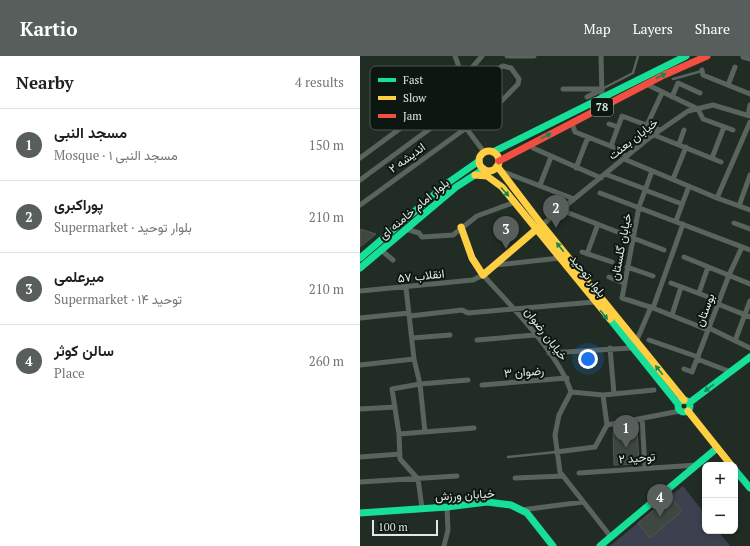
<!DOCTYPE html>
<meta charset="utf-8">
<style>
:root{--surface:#fff;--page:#f6f6f6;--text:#202124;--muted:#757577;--line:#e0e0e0;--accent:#585e5c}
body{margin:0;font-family:"PT Serif",Vazirmatn,serif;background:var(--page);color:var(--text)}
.controls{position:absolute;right:12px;bottom:12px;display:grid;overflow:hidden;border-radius:8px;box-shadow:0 2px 6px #0003}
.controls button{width:36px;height:36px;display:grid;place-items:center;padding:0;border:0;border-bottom:1px solid var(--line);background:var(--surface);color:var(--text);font:20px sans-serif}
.scale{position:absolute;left:12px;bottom:10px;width:66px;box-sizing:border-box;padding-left:4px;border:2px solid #deebe2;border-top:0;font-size:11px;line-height:14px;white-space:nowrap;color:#deebe2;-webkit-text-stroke:3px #0d1711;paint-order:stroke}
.you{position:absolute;left:228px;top:303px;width:14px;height:14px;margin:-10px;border:3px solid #fff;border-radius:50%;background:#1a73e8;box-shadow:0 0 0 6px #1a73e833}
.badge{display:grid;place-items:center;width:26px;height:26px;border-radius:50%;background:var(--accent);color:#fff;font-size:13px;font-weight:700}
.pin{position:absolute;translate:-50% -33px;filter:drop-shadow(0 1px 2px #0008)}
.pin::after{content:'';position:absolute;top:21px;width:14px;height:12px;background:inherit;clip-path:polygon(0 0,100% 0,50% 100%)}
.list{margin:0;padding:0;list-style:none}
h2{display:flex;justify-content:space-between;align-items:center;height:52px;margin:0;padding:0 16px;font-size:17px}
h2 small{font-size:13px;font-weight:400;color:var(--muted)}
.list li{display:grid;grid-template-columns:26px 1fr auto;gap:12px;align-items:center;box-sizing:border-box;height:72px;padding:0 16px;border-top:1px solid var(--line)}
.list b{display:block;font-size:15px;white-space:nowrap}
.list p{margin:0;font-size:13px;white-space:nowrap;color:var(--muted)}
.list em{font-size:13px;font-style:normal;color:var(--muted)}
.map{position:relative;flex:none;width:390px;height:490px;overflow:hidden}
header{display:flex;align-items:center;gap:24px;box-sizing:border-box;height:56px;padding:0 20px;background:var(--accent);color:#fff}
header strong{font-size:19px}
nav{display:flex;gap:22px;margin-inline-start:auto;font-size:14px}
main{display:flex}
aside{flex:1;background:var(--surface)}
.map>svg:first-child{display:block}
</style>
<header>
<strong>Kartio</strong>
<nav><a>Map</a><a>Layers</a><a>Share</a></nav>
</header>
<main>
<aside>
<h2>Nearby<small>4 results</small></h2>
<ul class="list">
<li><span class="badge">1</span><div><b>مسجد النبی</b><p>Mosque · مسجد النبی ۱</p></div><em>150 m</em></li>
<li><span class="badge">2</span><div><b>پوراکبری</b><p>Supermarket · بلوار توحید</p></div><em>210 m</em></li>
<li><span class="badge">3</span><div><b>میرعلمی</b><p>Supermarket · توحید ۱۴</p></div><em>210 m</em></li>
<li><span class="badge">4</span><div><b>سالن کوثر</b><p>Place</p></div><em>260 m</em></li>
</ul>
</aside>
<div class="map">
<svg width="390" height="490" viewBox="0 0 390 490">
<rect width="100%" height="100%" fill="#212c25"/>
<path fill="#3d414f" d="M323,430L345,458V475H358L370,490H250Z"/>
<path fill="#3e4841" stroke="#4f5852" d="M0,173L16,178L0,191Z
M277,374L279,408L254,409L253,376Z
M310,440L322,455L290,482L278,467Z"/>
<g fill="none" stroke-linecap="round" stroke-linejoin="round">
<path stroke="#59645d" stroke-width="2.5" d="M313,23L342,15
M242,33L273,17L278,0
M148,401L196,396"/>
<path stroke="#59645d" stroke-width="5" d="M147,0H174
M241,0L242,41
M383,1L390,3
M342,14L343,19L390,38
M103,22L122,0
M286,28L338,53L343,63L373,74
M368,29L375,11
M203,33H242
M83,41L124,96
M227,41L241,34
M312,41L318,27L340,37
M388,59L390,49
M212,67L215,76L253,91L267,100
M249,68L258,71
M287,69L302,37
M294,79L361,106
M319,88L324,74
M251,90L262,60L300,74
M173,92L241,122
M0,102L83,41L103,22L95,0
M352,102L364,71
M264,103L357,142L390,154
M216,112L228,81
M141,115L214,143
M292,115L279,151L262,242L293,252L348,274
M245,118L285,133
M313,123L326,91
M0,124L94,55L135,14L143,10L151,12L159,23L158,28L126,61
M180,129L191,101
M285,134L322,148
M240,137L390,194
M357,142L390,66
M0,149L106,72
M379,150L390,119
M201,154L304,194
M316,165L329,130
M374,167L390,173
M182,169L289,82L328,55L353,49L390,60
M46,173L59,177L62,181L93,179L117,160L155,146
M21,194L33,204
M222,196L252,206
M227,198L238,168
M324,201L390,228
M136,209L200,202
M267,211L293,220
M249,221L264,227
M311,227L359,245
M46,232L54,303L60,328L108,324
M0,235L113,224L123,219C150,249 200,299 211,336L199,359L195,379L200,416L251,481
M339,237L348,211
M358,248L390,261
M293,252L323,168
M312,259L321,231
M50,260L102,254L108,257L234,246
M0,262L49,257
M349,272L390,292
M52,282L90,279
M117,284L175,279
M289,284L338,301
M375,285L390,245
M276,286L291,251
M250,292L254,338
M189,297L271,292
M337,303L371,316
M0,309L54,303
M324,313L332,316L369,219L382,191
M122,329L207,322
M211,336L243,339L294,334
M243,339L247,369
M0,353L35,351
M282,363L285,411
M39,378L114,372
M196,396L235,391L247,369L320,355
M0,401L40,398
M219,417L337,409
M155,422L203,420
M0,426L97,420
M62,452L58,423L40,403L39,378L32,333L60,328L65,376
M161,454L223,446
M84,490L88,474L87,451"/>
<path stroke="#16e098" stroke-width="7" d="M133,96L326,0
M0,202L89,126L119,105
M0,212L96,131L124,113
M250,263L318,348
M318 350a6 6 0 1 1 12 0a6 6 0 1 1-12 0Z
M329,347L390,301
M375,414L390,432
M0,457L87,451L127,446L151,449L167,457L193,490
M240,490L357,392"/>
<path stroke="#ffcf43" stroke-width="7" d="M119 105a10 10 0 1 1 20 0a10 10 0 1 1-20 0Z
M137,110L182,169L324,344
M115,119L127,120L142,131L250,263
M101,171L112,202L123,219L179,171
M328,355L371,409"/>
<path stroke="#f24e42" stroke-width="7" d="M139,105L304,19L347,0"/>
</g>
<defs><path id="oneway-solid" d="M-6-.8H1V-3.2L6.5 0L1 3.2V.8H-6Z"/></defs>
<g fill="#12865b">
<use href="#oneway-solid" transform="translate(301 20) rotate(-27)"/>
<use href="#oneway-solid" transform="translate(186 80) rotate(-27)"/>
<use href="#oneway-solid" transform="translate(145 136) rotate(48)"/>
<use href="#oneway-solid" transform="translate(200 191) rotate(-129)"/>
<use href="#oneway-solid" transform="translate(244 259) rotate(51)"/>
<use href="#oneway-solid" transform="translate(299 314) rotate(-129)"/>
<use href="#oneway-solid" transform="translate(349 332) rotate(143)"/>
</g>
<g text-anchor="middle" stroke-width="4" stroke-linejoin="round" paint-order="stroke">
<rect fill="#0d1711" stroke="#9faba3" stroke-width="1" x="231" y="42" width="22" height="18" rx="3"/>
<g font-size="11" font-weight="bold" fill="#deebe2">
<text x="242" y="55">78</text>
</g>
<g font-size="12" fill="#deebe2" stroke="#0d1711">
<text transform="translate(273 83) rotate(-38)" y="4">خیابان بعثت</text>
<text transform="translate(47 102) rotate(-36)" y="4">اندیشه ۲</text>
<text transform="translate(54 153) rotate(-40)" y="4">بلوار امام خامنه ای</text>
<text transform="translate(261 191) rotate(-79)" y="4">خیابان گلستان</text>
<text transform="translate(61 220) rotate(-6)" y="4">انقلاب ۵۷</text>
<text transform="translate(228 220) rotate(52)" y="4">بلوار توحید</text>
<text transform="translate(345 254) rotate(-69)" y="4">بوستان</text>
<text transform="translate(186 278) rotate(53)" y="4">خیابان رضوان</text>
<text transform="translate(164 316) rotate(-4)" y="4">رضوان ۳</text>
<text transform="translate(277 402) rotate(-5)" y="4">توحید ۲</text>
<text transform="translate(105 439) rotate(-3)" y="4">خیابان ورزش</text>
</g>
</g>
<rect x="10" y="10" width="132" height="64" rx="6" fill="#0d1711" stroke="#4c5750" stroke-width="1"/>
<rect x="18" y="22" width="18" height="4" fill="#16e098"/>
<rect x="18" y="40" width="18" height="4" fill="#ffcf43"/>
<rect x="18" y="58" width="18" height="4" fill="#f24e42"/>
<g font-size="11" fill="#deebe2">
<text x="43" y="28">Fast</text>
<text x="43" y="46">Slow</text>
<text x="43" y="64">Jam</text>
</g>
</svg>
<div class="controls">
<button>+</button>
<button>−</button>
</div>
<div class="scale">100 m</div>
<div class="you"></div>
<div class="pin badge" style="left:266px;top:392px">1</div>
<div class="pin badge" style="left:196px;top:172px">2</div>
<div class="pin badge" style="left:146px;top:193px">3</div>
<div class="pin badge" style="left:300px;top:461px">4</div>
</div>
</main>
